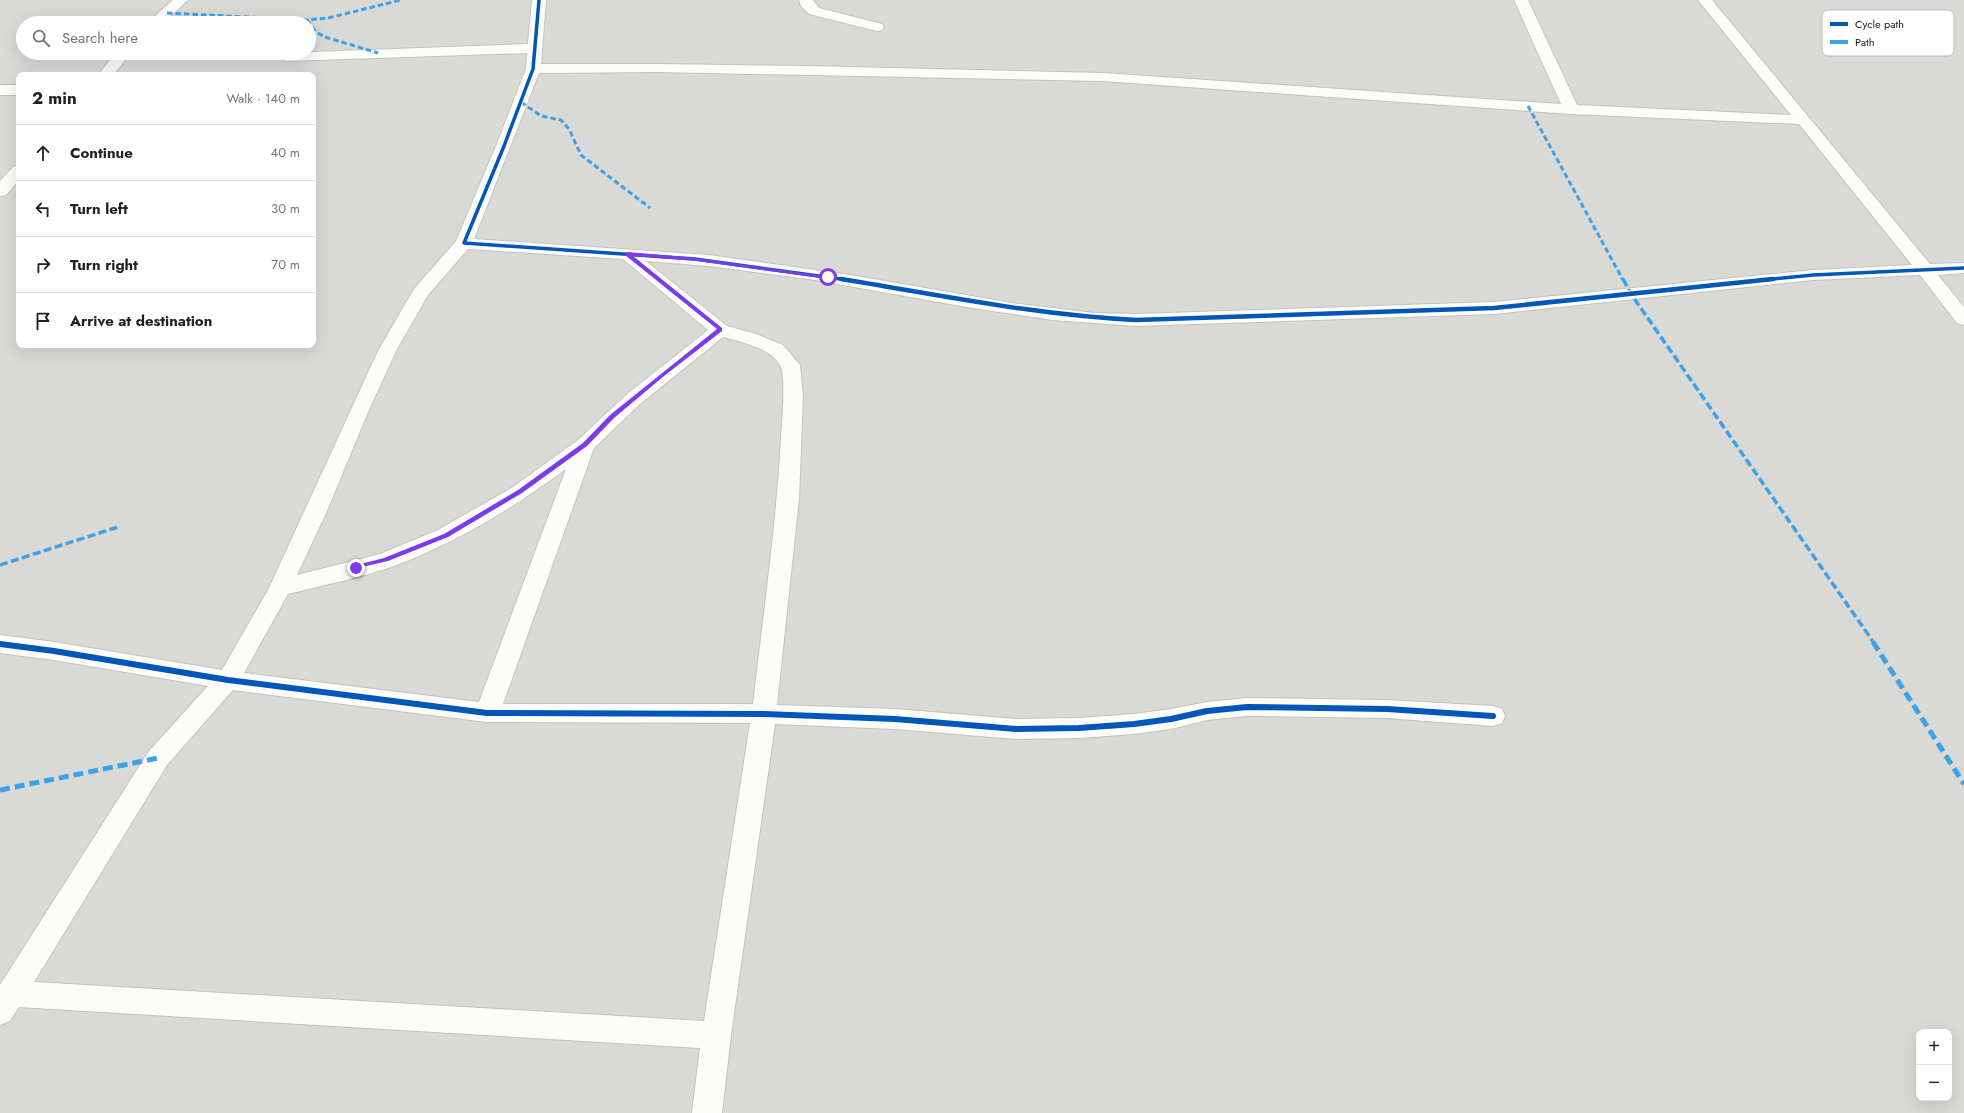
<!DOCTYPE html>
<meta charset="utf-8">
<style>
:root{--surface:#fff;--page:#f2f2f2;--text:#202124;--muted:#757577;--line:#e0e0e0}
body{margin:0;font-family:Jost,sans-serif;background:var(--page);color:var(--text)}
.controls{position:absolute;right:12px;bottom:12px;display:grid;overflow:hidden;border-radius:8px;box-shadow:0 4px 16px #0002}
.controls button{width:36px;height:36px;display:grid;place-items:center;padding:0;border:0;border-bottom:1px solid var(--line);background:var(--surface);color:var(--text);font:20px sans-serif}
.stop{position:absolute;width:12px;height:12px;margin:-9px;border:3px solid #7c3aed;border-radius:50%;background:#fff}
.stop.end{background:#7c3aed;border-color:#fff;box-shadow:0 1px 4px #0008}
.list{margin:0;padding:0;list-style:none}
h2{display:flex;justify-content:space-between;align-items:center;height:52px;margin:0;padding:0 16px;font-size:17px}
h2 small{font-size:13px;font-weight:400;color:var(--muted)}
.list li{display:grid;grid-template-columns:26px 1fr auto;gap:12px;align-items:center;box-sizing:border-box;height:56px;padding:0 16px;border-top:1px solid var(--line)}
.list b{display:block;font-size:15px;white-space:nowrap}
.list em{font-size:13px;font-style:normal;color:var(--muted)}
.icon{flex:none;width:22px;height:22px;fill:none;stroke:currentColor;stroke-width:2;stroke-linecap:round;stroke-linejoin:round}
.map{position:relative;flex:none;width:1964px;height:1113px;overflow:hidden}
.search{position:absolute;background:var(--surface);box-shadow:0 4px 16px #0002;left:16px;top:16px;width:300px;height:44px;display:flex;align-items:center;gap:10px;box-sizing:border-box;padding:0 14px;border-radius:22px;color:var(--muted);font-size:15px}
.panel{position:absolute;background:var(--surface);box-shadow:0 4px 16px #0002;left:16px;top:72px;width:300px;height:276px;border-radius:8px}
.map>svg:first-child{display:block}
</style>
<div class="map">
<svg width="1964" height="1113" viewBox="0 0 1964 1113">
<rect width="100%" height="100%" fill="#eaeae5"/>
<path fill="#d9d9d6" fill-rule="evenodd" d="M0,0H1964V1113H0ZM23,23H309V53H23ZM19,75H313V345H19ZM1919,1032H1949V1098H1919Z"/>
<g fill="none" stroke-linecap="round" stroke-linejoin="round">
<g stroke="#c3c3c1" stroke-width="2">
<path id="minor" d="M173,0H188L163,23H147Z
M532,0H546L541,64H658L807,66L1103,73L1561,104L1514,0H1528L1577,105L1791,115L1698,0H1712L1930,264L1964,263V273L1938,275L1964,307V325L1957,323L1920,275L1813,280L1494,314L1136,326L1053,320L972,308L809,279L709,266L646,261L727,326L756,334L783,345L800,365L803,397L799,499L777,705L895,709L1016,719L1079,718L1134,714L1171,709L1207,702L1247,698L1387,700L1493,706L1502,709L1505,716L1502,723L1493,726L1387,718L1247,716L1207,720L1171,729L1134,734L1079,738L1016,739L895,729L775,724L731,1035L722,1113H692L700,1048L19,1007L10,1021L0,1025V985L149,751L208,686L54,660L0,653V635L54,642L222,670L269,588L378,351L414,289L456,241L496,146L526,69L527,53L287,61L282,60L280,57L285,53L528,44ZM658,72L1103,81L1571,114L1799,124L1912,265L1813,270L1494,302L1136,314L1094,313L1012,303L850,275L709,255L474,239L539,73ZM468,249L623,259L708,330L626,395L578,440L513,487L438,530L380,554L297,575L327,511L368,412L396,351L428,295ZM723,337C739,341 774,349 781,367C786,382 782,422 781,439C776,528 763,616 753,704H503L594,448L640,404ZM566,469L479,702L244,673L288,594C323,585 360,578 394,566C456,543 513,508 566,469ZM233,690L487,722L750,723L704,1021L34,982L167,765Z
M799,0H813L819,8L882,24L884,27L882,30L877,31L809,14L801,6Z
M116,53H131L113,75H98Z
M0,85H19V95H0Z
M19,165V180L6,195L0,196V181L13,167Z"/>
</g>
<use href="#minor" fill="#fcfcfb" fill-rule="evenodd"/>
<path stroke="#3da2ea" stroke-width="3" stroke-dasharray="5.5 3" stroke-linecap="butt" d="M167,13L307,20L328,18L401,0
M307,20L316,32L325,37L378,53
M521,102L541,116L561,120L569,129L581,155L650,208
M1528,106L1623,280"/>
<path stroke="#3da2ea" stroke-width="3.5" stroke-dasharray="8 3.5" stroke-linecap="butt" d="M1623,279L1631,294L1874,643
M0,565L118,527"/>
<path stroke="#3da2ea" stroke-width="5" stroke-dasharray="10 5" stroke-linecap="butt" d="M1873,642L1964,784
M0,790L158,758"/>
<g stroke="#fff" stroke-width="5.5">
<path id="cycleway-far2" d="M539,0L533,69L504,146L464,243L695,259L848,280
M1763,280L1813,275L1964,268"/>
</g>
<g stroke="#fff" stroke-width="7">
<path id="cycleway-far1" d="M841,279C940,295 1035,315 1136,320L1494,308L1773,279"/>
</g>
<g stroke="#fff" stroke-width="8">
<path id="cycleway" d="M0,644L54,651L228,680L487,713L764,714L895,719L1016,729L1079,728L1134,724L1171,719L1207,711L1247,707L1387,709L1493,716"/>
</g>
<use href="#cycleway-far2" stroke="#0057b8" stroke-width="3.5"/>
<use href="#cycleway-far1" stroke="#0057b8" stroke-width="4.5"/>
<use href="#cycleway" stroke="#0057b8" stroke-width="6"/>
</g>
<path fill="#7c3aed" d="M627,252L697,258L831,277L828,279L697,261L633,256L722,328V331L664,376L614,418L587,446L522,493L448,537L388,561L353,569V566L384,558L444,534L518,490L583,443L610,415L717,329L625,255Z"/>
<rect x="1822" y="10" width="132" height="46" rx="6" fill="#fff" stroke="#bbb" stroke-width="1"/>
<rect x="1830" y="22" width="18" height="4" fill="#0057b8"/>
<rect x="1830" y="40" width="18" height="4" fill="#3da2ea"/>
<g font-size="11" fill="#1c1c1c">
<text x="1855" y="28">Cycle path</text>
<text x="1855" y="46">Path</text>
</g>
</svg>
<div class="controls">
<button>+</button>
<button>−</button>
</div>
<div class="stop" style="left:828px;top:277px"></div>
<div class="stop end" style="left:356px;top:568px"></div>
<div class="search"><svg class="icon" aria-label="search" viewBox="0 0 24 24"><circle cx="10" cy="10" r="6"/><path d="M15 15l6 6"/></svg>Search here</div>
<section class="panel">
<h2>2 min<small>Walk · 140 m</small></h2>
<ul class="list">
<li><svg class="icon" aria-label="ahead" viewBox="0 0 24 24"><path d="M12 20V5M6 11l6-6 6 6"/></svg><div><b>Continue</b></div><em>40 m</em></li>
<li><svg class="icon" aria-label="left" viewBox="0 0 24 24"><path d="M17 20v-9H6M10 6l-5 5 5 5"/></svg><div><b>Turn left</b></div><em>30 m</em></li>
<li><svg class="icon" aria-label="right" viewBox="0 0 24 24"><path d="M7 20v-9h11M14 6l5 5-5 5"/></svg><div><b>Turn right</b></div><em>70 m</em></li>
<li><svg class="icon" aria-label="arrive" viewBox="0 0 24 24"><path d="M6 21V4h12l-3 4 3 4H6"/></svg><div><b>Arrive at destination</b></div></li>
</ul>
</section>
</div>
